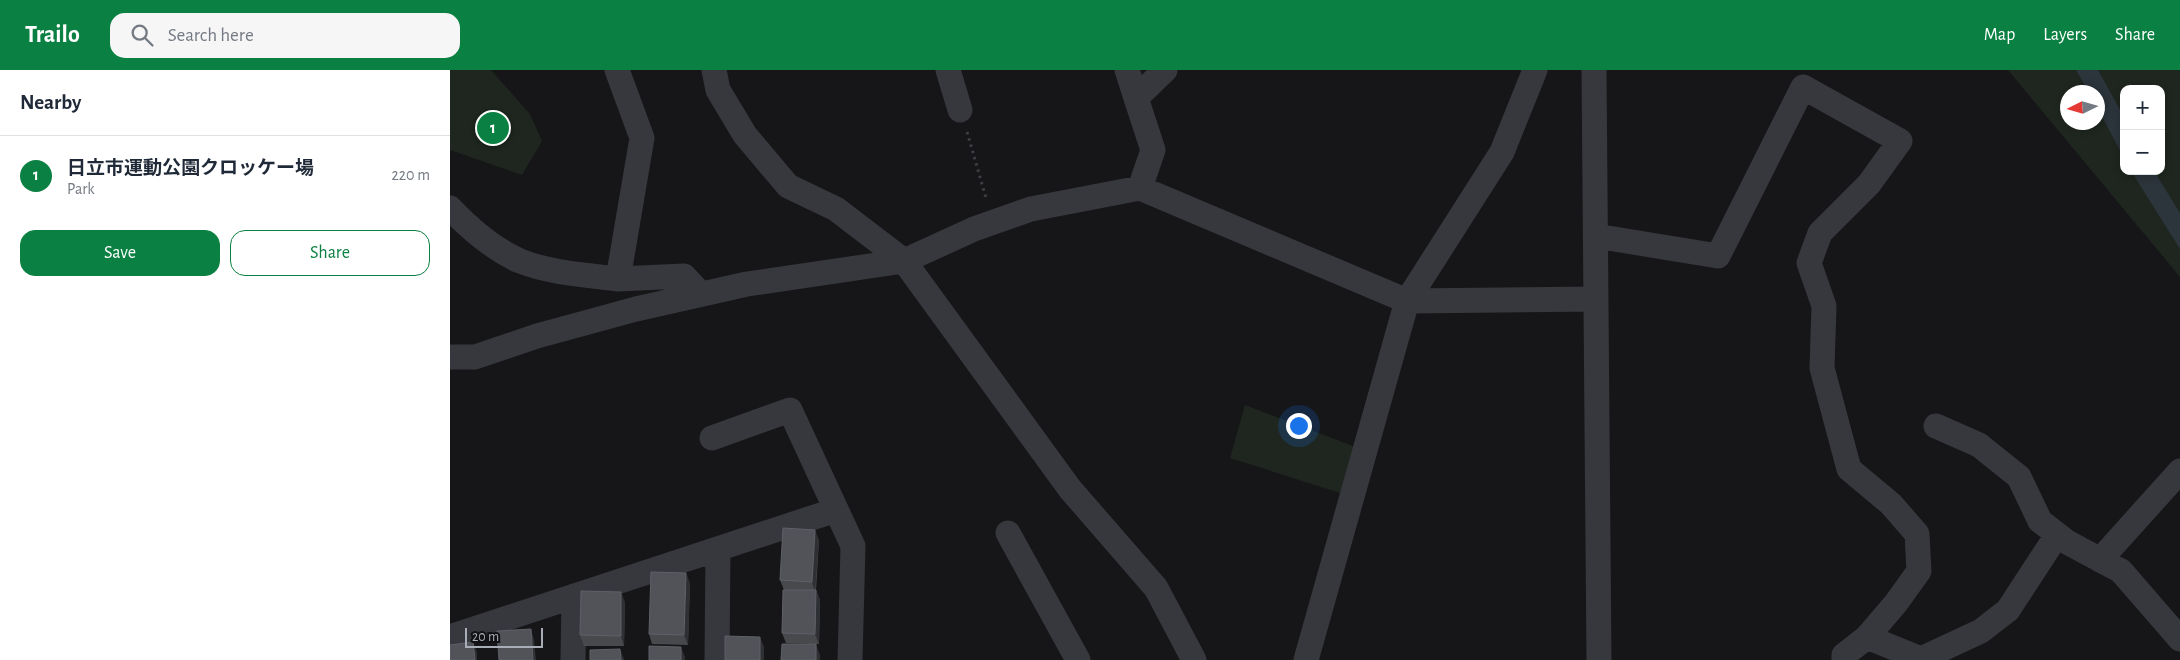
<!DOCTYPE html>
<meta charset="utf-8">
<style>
:root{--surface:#fff;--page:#f6f6f7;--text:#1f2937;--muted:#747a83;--line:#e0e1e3;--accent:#0b8043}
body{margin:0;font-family:"Alegreya Sans","Noto Sans JP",sans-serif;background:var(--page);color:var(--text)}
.controls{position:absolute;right:15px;top:15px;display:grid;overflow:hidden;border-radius:10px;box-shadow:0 2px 8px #0003}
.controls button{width:45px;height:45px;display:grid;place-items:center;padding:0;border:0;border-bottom:1px solid var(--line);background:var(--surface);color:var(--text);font:25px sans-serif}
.compass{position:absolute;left:1610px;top:15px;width:45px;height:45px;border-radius:50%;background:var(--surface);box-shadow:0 2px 8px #0003;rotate:265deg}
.scale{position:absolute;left:15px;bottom:12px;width:78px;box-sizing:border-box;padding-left:5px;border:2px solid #a8adb8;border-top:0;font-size:14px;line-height:18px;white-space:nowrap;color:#a8adb8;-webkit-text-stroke:4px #111113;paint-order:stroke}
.you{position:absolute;left:848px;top:355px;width:18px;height:18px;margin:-12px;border:4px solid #fff;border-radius:50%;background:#1a73e8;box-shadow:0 0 0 8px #1a73e833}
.badge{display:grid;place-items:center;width:32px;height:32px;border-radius:50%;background:var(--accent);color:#fff;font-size:16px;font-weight:700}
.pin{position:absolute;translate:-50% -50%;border:2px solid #fff;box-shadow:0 1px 5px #0006}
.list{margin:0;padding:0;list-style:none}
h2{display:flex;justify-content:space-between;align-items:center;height:65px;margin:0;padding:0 20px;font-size:21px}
h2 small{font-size:16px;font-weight:400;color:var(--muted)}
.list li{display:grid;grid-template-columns:32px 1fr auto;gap:15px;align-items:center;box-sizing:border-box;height:80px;padding:0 20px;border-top:1px solid var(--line)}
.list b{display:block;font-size:19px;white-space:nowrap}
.list p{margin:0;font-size:16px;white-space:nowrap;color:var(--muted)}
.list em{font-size:16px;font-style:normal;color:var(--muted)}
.actions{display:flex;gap:10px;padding:15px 20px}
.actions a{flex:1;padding:11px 0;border:1px solid var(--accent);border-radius:15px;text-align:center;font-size:18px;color:var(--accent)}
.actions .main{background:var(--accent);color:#fff}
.icon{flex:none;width:28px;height:28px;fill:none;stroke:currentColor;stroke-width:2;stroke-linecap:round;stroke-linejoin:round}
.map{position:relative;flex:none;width:1730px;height:590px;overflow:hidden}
header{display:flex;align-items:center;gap:30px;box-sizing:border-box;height:70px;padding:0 25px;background:var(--accent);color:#fff}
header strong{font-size:24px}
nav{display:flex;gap:28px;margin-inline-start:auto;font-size:18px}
.search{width:350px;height:45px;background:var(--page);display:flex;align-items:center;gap:12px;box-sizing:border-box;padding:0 18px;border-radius:15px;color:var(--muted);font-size:19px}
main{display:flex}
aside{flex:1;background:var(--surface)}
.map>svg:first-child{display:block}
</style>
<header>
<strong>Trailo</strong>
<div class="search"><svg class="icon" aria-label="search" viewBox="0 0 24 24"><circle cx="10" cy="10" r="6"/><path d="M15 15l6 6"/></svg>Search here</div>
<nav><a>Map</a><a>Layers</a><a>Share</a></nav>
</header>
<main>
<aside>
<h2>Nearby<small></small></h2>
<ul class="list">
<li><span class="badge">1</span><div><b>日立市運動公園クロッケー場</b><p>Park</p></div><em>220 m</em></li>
</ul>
<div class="actions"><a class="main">Save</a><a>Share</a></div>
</aside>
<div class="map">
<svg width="1730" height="590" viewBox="0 0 1730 590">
<rect width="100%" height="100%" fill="#161618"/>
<path fill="#1e261f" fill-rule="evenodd" d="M0,0H41L80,44L92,71L72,105L0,80Z
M1558,0H1730V207ZM1674,19H1711V101H1674ZM1618,22H1648V52H1618Z
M795,335L908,378L890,423L780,388Z"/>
<path fill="#2c353c" d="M1626,0H1648L1674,47V88L1648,39V22H1639Z
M1681,101H1704L1730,143V179Z"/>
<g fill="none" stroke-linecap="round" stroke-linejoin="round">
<path stroke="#3d3f44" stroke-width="3" stroke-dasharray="2.5 4" stroke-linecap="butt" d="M517,62L536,128"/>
<path stroke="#37383d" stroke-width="25" d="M167,0L192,68L168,209L234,206L251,224
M264,0L268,20L295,65L338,116L386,139L454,191L524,159L581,139L690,118L957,231L1146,229
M498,0L510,40
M677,0L686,28L715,0
M1144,0L1149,590
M686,28L703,80L690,118
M0,138C20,159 43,179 70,191C100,203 136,205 168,209
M1146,166L1268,186L1353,17L1450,71L1419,114L1370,163L1359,193L1374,236L1372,298L1399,399L1441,434L1467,464L1469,501L1446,533L1417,567L1394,585V590
M0,287H25L87,266L186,239L297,214L454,191L620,419L706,518L744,590
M1486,356L1529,375L1569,407L1590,451L1617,472L1671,501L1730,569
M262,368L340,340L403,476L400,590
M558,463L628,590
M1650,490L1730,401
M0,567L386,440
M1417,567L1471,589L1531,561L1558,540L1607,465
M123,590L124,526
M267,590L268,479
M856,590L957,231L1052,82L1085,0"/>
</g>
<path fill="#47494d" d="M369,470L366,520L370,530L369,574L336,573L332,563L334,520L330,510Z
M240,513L238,575L202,574L199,564Z
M175,532L174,576H134L130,565Z"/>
<path fill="#2f3033" d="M365,460L369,470L365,522L362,512Z
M236,503L240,513L238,575L234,565Z
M366,520L370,530L369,574L365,564Z
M171,522L175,532L174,576L171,566Z
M81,559L84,569L86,590H83Z
M310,567L314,577V590H310Z
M23,572L27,582V590H25Z
M366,574L370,585V590H366Z
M231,577L235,587V590H231Z
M170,579L174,589V590H171Z"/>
<path fill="#525359" stroke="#5f6168" d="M333,458L365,460L362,512L330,510Z
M201,502L236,503L234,565L199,564Z
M333,520H366L365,564L332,563Z
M131,521L171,522V566L130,565Z
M81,559L83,590H49L47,561Z
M275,566L310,567V590H275Z
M23,572L25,590H0V575Z
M332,574H366V590H331Z
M199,576L231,577V590H199Z
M170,579L171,590H140V580Z"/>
</svg>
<div class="controls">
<button>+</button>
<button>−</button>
</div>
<svg class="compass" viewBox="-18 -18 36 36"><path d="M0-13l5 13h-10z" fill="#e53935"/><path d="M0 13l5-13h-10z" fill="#747a83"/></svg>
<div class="scale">20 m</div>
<div class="you"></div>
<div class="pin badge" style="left:43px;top:58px">1</div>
</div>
</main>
